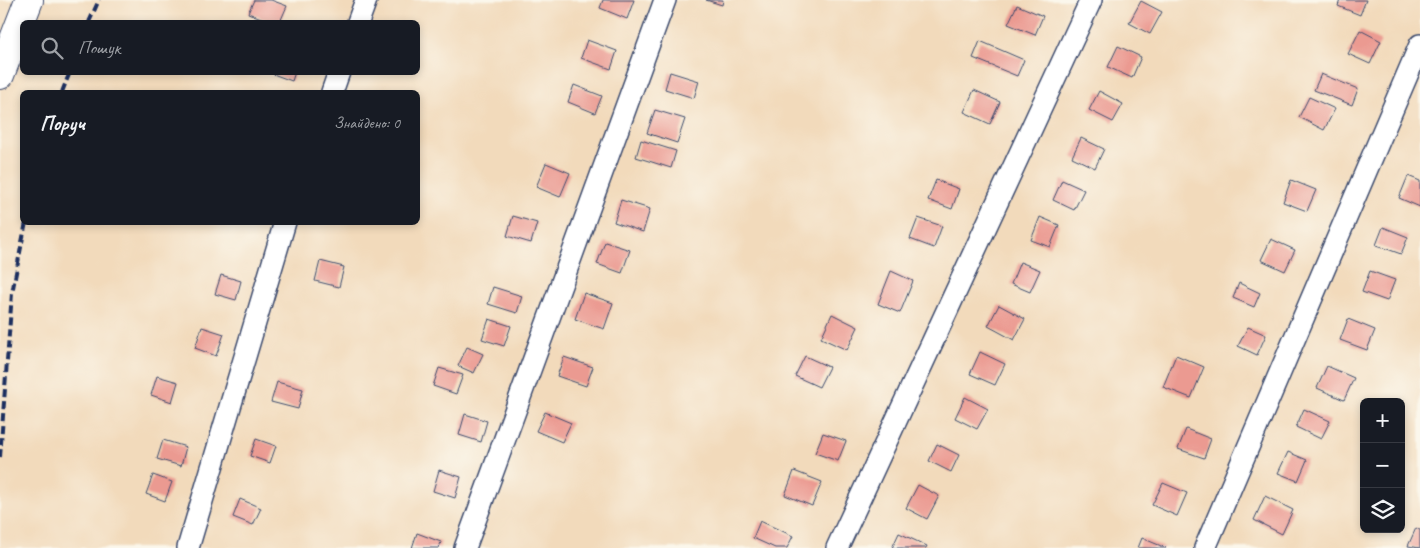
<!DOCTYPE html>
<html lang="uk">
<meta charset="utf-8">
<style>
:root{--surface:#171b24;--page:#20242c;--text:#f1f3f6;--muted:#9ea1a6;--line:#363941}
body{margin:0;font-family:Caveat,sans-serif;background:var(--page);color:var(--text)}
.controls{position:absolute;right:15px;bottom:15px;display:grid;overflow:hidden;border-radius:8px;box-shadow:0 2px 8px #0003}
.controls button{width:45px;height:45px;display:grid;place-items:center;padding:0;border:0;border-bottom:1px solid var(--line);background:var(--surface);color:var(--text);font:25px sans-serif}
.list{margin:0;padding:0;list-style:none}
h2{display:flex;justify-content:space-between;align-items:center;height:65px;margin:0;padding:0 20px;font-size:21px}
h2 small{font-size:16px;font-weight:400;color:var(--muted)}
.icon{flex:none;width:28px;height:28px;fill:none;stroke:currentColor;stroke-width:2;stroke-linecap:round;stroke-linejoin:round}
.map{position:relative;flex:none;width:1420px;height:548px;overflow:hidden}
.search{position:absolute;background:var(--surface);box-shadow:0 2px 8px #0003;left:20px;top:20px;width:400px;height:55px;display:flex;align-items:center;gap:12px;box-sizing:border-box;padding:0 18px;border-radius:8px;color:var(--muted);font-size:19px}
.panel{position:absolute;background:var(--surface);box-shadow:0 2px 8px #0003;left:20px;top:90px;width:400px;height:135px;border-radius:8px}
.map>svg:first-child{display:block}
</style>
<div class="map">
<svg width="1420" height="548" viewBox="0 0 1420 548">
<rect width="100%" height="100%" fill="#fbf7ec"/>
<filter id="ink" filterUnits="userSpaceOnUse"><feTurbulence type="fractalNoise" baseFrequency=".02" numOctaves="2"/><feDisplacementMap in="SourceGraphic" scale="10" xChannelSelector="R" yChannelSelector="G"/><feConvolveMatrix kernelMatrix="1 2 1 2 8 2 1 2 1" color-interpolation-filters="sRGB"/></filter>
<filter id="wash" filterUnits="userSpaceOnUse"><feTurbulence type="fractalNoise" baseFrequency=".0096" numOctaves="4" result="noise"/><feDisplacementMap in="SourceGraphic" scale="20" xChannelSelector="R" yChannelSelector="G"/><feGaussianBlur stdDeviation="1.12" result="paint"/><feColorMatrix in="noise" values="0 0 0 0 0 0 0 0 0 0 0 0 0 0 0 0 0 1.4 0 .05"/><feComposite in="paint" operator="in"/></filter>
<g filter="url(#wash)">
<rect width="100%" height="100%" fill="#f2dabb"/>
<g id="blocks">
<path fill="#eb9a91" d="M254,0H271L287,6L280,22H272L248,13Z
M603,0H634L627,19L600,8Z
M706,0H723L722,5Z
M1340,0H1366L1360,15L1338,6Z
M1141,1L1162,12L1150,34L1129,23Z
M1017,5L1043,16L1035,35L1008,24Z
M1360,30L1381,41L1370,64L1348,54Z
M587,40L617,51L611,69L581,58Z
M980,41L1024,60L1017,76L973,58Z
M1118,46L1141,57L1132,78L1108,67Z
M273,72H295L292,81L273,74Z
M670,72L699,81L694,98L665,89Z
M1321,74L1358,89L1352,105L1314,90Z
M574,85L602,96L595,113L568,102Z
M974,90L1000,102L990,124L964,112Z
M1099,91L1123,104L1113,122L1089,110Z
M1309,97L1335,109L1324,130L1299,117Z
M655,110L685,119L677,143L647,133Z
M1081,138L1104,149L1095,168L1072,157Z
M641,140L676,151L671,168L636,157Z
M546,163L570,173L560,197L536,187Z
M1408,176L1420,181V207L1399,198Z
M936,180L959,189L952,209L928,200Z
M1062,180L1084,190L1074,210L1053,200Z
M1291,180L1316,190L1307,211L1283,202Z
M621,200L650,209L643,232L614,222Z
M513,216L537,223L531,243L507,236Z
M1040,217L1059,225L1050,247L1031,240Z
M918,218L942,226L934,248L910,239Z
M1383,227L1408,237L1401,254L1376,245Z
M1271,239L1295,250L1285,271L1261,260Z
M605,242L630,250L622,273L597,264Z
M320,261L344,267L339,287L315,281Z
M1020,262L1040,270L1030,292L1011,284Z
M891,271L913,281L900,313L878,304Z
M1370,271L1395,280L1387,301L1362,292Z
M221,275L241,281L236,300L215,294Z
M1239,283L1260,293L1254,307L1233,298Z
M493,287L522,296L517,313L488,304Z
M584,293L613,303L604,329L575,319Z
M999,305L1025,319L1014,340L988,326Z
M832,314L858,327L847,350L821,338Z
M489,319L511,326L504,346L482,339Z
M1348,319L1375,330L1367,350L1340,340Z
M202,327L224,334L216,356L195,348Z
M1248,327L1266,335L1257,355L1238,346Z
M467,347L483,354L474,373L458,366Z
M980,352L1005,364L995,385L970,374Z
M1176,355L1204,367L1191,398L1163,387Z
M805,356L829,367L819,387L795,376Z
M564,357L593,367L586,386L557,376Z
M1327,366L1354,378L1344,400L1317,388Z
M439,368L463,375L456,394L433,386Z
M157,376L178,382L172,402L151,395Z
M277,382L303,389L298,409L271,402Z
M965,397L988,409L977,429L955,418Z
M1304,409L1330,421L1321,439L1296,427Z
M545,412L571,423L562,442L536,431Z
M465,414L487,421L481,442L459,435Z
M1186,429L1211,439L1204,458L1178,449Z
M823,433L846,441L838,461L815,453Z
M256,439L276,446L270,463L250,456Z
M163,440L186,447L181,466L157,459Z
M937,444L959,455L951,472L929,461Z
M1288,452L1307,460L1298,481L1278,473Z
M439,470L461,477L455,498L433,491Z
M794,471L822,482L812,506L785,495Z
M153,475L172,482L165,501L146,494Z
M1163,483L1187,493L1177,516L1152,505Z
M918,485L939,496L927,519L906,508Z
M1265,496L1293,510L1282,534L1254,520Z
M240,499L261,508L253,525L233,517Z
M760,521L793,536L787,548H775L753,538Z
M1416,528L1420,530V548L1408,546Z
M417,533L441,542L439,548H412Z
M899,533L927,546L926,548H892Z
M1142,538L1166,548H1138Z"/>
</g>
</g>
<g filter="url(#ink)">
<use href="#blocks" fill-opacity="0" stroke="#3b496c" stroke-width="1"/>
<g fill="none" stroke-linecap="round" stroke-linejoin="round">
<g stroke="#3b496c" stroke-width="24">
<path id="street" d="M358,22L366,0
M332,92L339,72
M188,548L285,222
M465,548L665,0
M837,548L1091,0
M1205,548L1420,45"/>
</g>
<g stroke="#3b496c" stroke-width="30">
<path id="primary" d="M0,75L29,0"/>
</g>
<use href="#street" stroke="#fff" stroke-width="21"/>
<use href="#primary" stroke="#fff" stroke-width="28"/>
<path stroke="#1b2f5e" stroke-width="4" stroke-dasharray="8 4" stroke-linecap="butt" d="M89,22L99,0
M62,92L70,72
M0,457L12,293L26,222"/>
</g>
</g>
</svg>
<div class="controls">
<button>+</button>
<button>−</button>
<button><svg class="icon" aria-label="layers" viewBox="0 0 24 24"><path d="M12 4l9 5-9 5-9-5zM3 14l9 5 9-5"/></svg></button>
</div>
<div class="search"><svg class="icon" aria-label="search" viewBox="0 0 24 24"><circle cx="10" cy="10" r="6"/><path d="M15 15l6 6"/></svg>Пошук</div>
<section class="panel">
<h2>Поруч<small>Знайдено: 0</small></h2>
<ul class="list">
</ul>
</section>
</div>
